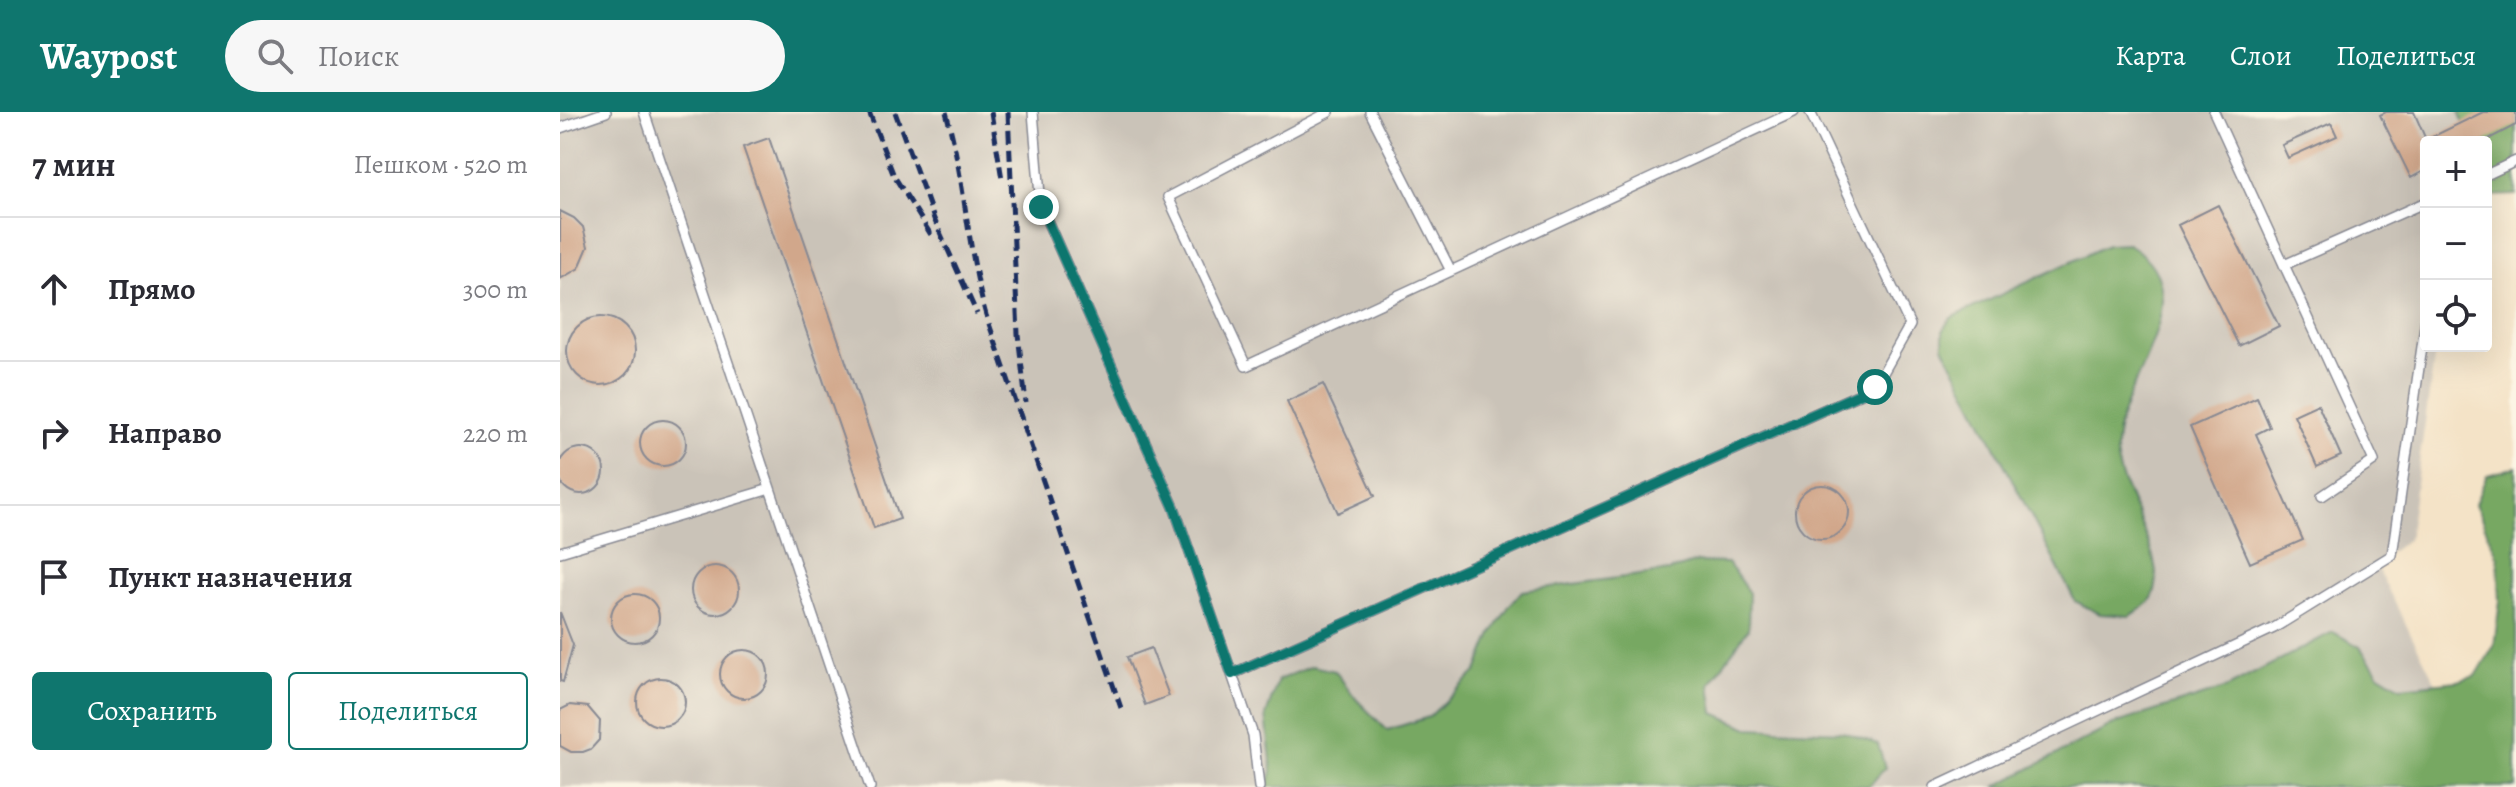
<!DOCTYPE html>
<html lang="ru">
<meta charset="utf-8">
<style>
:root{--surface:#fff;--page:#f7f7f7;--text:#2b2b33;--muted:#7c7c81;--line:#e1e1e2;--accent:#0f766e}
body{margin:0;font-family:Alegreya,serif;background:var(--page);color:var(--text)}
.controls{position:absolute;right:24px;top:24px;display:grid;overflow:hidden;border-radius:8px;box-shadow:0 8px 32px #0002}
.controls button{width:72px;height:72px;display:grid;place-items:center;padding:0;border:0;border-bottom:2px solid var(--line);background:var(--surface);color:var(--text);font:40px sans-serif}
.stop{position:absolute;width:24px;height:24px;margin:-18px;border:6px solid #0f766e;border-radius:50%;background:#fff}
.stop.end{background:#0f766e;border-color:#fff;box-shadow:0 2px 8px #0008}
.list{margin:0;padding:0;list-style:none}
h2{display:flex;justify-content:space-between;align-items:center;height:104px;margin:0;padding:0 32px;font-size:34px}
h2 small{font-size:26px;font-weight:400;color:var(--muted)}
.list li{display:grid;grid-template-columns:52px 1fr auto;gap:24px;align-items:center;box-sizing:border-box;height:144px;padding:0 32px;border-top:2px solid var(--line)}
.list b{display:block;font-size:30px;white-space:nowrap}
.list em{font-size:26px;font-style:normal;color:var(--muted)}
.actions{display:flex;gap:16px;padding:24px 32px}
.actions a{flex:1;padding:18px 0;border:2px solid var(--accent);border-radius:8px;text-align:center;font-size:28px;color:var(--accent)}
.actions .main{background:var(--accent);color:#fff}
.icon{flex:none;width:44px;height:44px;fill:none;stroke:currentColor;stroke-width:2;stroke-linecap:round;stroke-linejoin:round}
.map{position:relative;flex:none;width:1956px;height:675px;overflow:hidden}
header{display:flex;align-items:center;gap:48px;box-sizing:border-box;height:112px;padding:0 40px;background:var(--accent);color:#fff}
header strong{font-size:38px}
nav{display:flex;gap:44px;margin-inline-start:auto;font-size:28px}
.search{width:560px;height:72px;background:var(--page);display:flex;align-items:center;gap:20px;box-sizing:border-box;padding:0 28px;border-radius:44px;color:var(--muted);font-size:30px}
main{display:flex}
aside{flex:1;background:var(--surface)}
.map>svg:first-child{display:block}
</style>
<header>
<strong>Waypost</strong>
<div class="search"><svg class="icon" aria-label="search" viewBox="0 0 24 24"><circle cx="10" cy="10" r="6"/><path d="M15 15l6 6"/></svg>Поиск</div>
<nav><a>Карта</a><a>Слои</a><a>Поделиться</a></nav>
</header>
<main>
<aside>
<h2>7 мин<small>Пешком · 520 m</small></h2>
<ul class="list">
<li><svg class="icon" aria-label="ahead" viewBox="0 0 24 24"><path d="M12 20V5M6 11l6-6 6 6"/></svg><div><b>Прямо</b></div><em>300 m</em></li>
<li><svg class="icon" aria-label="right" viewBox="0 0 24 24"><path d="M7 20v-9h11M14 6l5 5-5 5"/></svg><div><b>Направо</b></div><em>220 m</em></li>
<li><svg class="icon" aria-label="arrive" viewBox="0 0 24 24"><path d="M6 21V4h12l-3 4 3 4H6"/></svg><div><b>Пункт назначения</b></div></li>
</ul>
<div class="actions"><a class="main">Сохранить</a><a>Поделиться</a></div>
</aside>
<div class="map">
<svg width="1956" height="675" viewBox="0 0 1956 675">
<rect width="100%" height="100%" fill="#fcf5e5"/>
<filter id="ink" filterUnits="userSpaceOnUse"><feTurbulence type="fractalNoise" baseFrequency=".0125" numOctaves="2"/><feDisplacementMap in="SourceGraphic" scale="16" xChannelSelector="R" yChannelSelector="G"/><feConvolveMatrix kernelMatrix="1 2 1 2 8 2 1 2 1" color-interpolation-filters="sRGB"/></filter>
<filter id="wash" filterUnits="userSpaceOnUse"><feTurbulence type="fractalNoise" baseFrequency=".006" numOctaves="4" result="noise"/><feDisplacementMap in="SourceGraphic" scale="32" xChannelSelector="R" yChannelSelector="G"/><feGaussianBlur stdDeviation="1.8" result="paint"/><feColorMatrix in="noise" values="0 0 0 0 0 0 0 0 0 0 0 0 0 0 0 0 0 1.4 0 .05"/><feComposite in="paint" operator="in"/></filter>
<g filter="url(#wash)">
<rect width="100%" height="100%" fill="#f4e3c7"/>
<path fill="#cac3b8" d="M0,0H1956L1926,30H1866V234H1876L1848,427L1815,452L1929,675H0Z"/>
<path fill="#77a862" stroke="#496c60" stroke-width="2" d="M1899,0H1956V83L1931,84L1926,79V30H1905L1904,11Z
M1568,132C1652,182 1554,272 1556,338C1556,378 1616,456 1590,489C1585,495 1576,500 1570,504L1540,502L1515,489L1383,234V217L1391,206L1547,133Z
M1956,355V675H1435L1557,611L1664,577L1773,520L1800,535L1818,561L1841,575L1898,569L1916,564L1934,534L1940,489L1938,445L1915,392L1927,363Z
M1137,450L1168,451L1189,481L1188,517L1150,572L1154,601L1189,616L1283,620L1318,632L1325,656L1309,674L707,675L712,659L706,603L718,568L752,554L775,559L797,588L827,618L869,605L917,559L932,522L949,494L962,479L1109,459Z"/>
<g id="blocks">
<path fill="#d1a78b" d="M1826,0H1854L1866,28L1923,0H1956V13L1923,30H1866V58L1851,66L1820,3Z
M1771,11L1777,24L1728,46L1722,33Z
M209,26L340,407L314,416L183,35Z
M1658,93L1719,214L1679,234L1618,113Z
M0,99L14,106L23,115L28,135L19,156L0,167Z
M7 239a34 34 0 1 1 68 0a34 34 0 1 1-68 0Z
M763,272L815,384L778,401L727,289Z
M1697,285L1710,315L1696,322L1743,428L1690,451L1630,315Z
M1758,292L1781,344L1757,355L1734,303Z
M80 331a23 23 0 1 1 46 0a23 23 0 1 1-46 0Z
M-2 359a23 23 0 1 1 46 0a23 23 0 1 1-46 0Z
M1235 400a27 27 0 1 1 54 0a27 27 0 1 1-54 0Z
M131 478a24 24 0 1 1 48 0a24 24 0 1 1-48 0Z
M51 506a24 24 0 1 1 48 0a24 24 0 1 1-48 0Z
M0,500L13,533L3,570L0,569Z
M591,536L609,584L585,593L567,545Z
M160 562a24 24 0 1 1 48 0a24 24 0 1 1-48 0Z
M77 590a24 24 0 1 1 48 0a24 24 0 1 1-48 0Z
M10,593L28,595L40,609L39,628L31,637L23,640H11L0,634V598Z"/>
</g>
</g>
<g filter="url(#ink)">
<use href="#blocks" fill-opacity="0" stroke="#888992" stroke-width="2"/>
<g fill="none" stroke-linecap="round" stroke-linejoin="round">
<g stroke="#888992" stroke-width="12">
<path id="lane" d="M84,0L310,675
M473,0L481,95L614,395L693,623L699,675
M769,0L608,85L686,254L1234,0
M810,0L891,159
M1654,0L1814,349L1762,384
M0,16L46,0
M1926,63L1956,49
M1724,153L1866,90
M0,440L210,377
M672,562L1315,275L1350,213L1250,0
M1375,675L1714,516L1832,443L1866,207"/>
</g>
<use href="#lane" stroke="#fff" stroke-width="9"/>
<path stroke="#1b2f5e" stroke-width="5" stroke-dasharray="12 6" stroke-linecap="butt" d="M309,0L334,64L373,126
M335,0L374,107L417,202
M386,0C405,67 407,136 426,203L561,596
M431,0L442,67
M448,0L458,222L466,291"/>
</g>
</g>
<g fill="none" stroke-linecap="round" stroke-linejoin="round" filter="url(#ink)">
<path stroke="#0f766e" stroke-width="10" d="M481,95L614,395L672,562L1315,275"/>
</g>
</svg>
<div class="controls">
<button>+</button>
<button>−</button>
<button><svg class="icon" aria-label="locate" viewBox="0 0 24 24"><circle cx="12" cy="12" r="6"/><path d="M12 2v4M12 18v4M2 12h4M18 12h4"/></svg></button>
</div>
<div class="stop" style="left:1315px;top:275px"></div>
<div class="stop end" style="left:481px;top:95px"></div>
</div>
</main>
